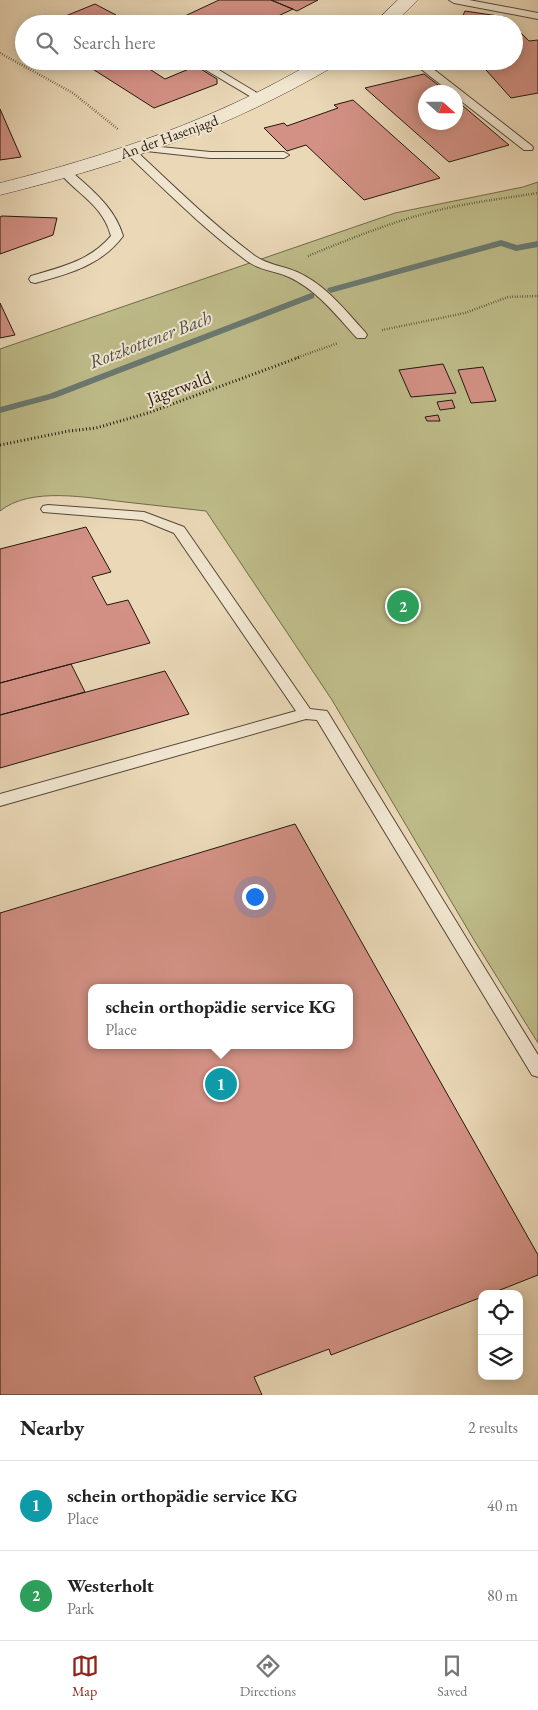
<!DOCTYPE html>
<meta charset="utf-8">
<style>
:root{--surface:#fff;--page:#f2f2f2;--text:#222;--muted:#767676;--line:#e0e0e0;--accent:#8f2418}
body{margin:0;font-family:"EB Garamond",serif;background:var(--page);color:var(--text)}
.controls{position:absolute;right:15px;bottom:15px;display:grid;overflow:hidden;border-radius:10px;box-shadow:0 2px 12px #0003}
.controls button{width:45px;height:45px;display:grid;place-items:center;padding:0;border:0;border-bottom:1px solid var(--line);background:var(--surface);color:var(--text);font:25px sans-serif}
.compass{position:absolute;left:418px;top:85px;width:45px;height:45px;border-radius:50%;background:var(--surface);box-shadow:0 2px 12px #0003;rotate:111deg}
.you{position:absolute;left:254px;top:896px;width:18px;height:18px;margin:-12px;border:4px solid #fff;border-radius:50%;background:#1a73e8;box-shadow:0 0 0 8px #1a73e833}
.badge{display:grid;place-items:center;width:32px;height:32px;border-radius:50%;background:var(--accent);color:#fff;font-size:16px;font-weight:700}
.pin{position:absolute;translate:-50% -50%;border:2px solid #fff;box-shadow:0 1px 5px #0006}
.popup{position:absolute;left:88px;top:984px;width:265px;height:65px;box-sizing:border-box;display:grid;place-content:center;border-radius:10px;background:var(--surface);filter:drop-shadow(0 1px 4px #0005);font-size:16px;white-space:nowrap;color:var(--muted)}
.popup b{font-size:19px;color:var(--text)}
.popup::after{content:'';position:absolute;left:50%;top:100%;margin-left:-10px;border:10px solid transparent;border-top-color:var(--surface)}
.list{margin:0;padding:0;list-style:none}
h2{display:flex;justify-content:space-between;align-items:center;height:65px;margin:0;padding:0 20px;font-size:21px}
h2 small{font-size:16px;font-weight:400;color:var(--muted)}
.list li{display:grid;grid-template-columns:32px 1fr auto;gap:15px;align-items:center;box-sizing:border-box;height:90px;padding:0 20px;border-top:1px solid var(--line)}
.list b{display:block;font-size:19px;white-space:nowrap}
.list p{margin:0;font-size:16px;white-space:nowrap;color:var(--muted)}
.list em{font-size:16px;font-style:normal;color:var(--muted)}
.icon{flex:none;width:28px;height:28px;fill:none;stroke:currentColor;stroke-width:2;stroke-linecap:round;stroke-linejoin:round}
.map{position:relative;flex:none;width:538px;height:1395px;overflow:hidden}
.search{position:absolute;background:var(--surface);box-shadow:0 2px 12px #0003;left:15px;right:15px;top:15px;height:55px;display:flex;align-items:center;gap:12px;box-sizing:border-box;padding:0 18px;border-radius:28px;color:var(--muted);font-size:19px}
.sheet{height:245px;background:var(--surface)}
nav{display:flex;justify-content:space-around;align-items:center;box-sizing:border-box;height:70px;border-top:1px solid var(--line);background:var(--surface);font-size:14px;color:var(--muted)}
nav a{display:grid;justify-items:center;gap:2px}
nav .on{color:var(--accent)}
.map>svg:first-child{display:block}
</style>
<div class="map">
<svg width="538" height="1395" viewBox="0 0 538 1395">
<rect width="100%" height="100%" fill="#ead8b7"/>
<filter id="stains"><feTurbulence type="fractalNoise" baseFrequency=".004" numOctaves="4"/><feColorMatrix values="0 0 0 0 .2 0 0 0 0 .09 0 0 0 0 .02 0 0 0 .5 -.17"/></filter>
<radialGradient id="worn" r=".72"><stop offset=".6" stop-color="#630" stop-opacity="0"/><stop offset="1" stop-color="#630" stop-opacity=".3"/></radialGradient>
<path fill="#bebc89" stroke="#706a4c" d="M538,182V1043L474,940L332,700L206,511C179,508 152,505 125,502C88,498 31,486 0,511V349L395,213L523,187Z"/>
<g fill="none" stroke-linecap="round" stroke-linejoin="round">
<path fill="#697971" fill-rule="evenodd" d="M501,240L517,245L538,241V247L516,251L501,246L334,292L331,293L327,290L328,288Z
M311,293L314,294V298L55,398L0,413V407L49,394Z"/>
</g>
<path fill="#d39185" stroke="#23180f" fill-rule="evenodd" d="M219,0H271L293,9L261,24L172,22Z
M271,0H318L297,11Z
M95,4L116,15L98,23L99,24H46Z
M465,11L505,17L512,24H459Z
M514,26L529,41L538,40V93L511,98L478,61H514Z
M96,61H137L165,79L196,66L217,79V84L154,108L91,68L101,64Z
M424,74L447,92H426V122H456V100L509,145L449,162L365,88Z
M353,100L440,178L364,200L306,145L287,151L264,128L284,123L287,126L338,108L334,105Z
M0,109L21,157L0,160Z
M0,217L2,216L57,218L53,235L0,254Z
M0,303L15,335L0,338Z
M443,364L456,393L411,397L399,370Z
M483,367L496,401L471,403L458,370Z
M452,400L455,408L440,410L437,402Z
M438,415L440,421H427L425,417Z
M86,527L111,572L92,577L107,605L128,600L150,643L0,683V549Z
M71,664L85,692L0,715V683Z
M165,671L189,714L0,768V715Z
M295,824L538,1255V1275L490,1294H482V1297L331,1355L329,1349L254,1377L262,1395H0V913ZM92,988H350V1045H92Z"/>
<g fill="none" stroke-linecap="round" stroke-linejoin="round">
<g stroke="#554839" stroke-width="2">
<path id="service" d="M449,0H469L538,13V19L454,3Z
M191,61H204L267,99L262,102L258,101Z
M411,61H423L532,146L533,148L532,150H524L456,97V92H450Z
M141,145L210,152H284L289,155L284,158H210L137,150L136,148Z
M131,149L135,150C174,186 212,224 255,256C268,265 284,266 297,272C326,285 345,310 365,332L367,335L365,338H357C336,315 317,290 289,277C275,271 259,270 247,261C204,229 166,191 127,154L126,152L127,150Z
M65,169C71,170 76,176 81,180C99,196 116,212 123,236C102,265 68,274 35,283L31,282L29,279L31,276C61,267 90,261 111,236C103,205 78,195 59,172Z
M48,505L144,512L184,527L310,709L327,711L538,1055V1077L532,1075L317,720L306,719L0,806V794L296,711L174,533L142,520L43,512L41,509L43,506Z"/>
</g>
<g stroke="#554839" stroke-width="1">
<path id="minor" d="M398,0H418L393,24H373Z
M315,61H338L336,65C228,129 121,165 0,195V183C111,155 217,119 315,61Z"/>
</g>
<path stroke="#23180f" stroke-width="2.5" stroke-dasharray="0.5 2" stroke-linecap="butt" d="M0,53L73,93L119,130
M308,256C352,238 396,220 443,209C474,202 506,198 538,193
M382,330L465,313L508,297L538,296
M296,358L338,343"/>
<path stroke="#23180f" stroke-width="3" stroke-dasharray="1 2.5" stroke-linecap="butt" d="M0,445L69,431L96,428L148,413L300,357"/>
<use href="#service" fill="#f1e6d0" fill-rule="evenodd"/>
<use href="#minor" fill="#f1e6d0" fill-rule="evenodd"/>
</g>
<g text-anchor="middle" stroke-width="4" stroke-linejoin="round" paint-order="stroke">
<g font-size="15" fill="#23180f" stroke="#f1e6d0">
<text transform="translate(169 137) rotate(-20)" y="5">An der Hasenjagd</text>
</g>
<g font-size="18" fill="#23180f" stroke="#f1e6d0">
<text transform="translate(179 388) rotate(-20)" y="6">Jägerwald</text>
</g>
<g font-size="19" font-style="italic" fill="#4c5048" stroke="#f1e6d0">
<text transform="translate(150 339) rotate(-21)" y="7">Rotzkottener Bach</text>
</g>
</g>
<rect width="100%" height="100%" filter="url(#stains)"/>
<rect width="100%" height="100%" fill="url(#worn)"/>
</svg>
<div class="controls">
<button><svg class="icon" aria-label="locate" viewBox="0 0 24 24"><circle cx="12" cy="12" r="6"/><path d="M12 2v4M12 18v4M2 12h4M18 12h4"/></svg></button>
<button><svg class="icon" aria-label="layers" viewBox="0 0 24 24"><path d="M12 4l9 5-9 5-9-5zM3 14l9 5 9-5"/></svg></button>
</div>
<svg class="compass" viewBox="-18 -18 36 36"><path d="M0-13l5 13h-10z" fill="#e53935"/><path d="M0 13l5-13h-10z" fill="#767676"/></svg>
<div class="you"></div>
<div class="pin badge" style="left:221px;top:1084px;background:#0f9aa8">1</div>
<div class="popup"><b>schein orthopädie service KG</b>Place</div>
<div class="pin badge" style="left:403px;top:606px;background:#2e9e5b">2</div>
<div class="search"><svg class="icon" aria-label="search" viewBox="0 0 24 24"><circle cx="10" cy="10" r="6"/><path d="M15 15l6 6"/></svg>Search here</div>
</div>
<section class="sheet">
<h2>Nearby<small>2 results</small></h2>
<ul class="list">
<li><span class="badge" style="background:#0f9aa8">1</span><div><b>schein orthopädie service KG</b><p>Place</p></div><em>40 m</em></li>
<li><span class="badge" style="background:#2e9e5b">2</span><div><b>Westerholt</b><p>Park</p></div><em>80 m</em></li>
</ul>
</section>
<nav>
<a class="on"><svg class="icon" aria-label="map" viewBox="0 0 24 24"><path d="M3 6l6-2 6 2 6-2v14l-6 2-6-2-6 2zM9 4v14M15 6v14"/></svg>Map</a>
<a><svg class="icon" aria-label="directions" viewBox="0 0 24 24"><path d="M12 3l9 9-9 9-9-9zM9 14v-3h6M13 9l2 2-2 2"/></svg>Directions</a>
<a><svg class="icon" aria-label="saved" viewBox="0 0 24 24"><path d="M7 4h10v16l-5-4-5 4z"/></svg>Saved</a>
</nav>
